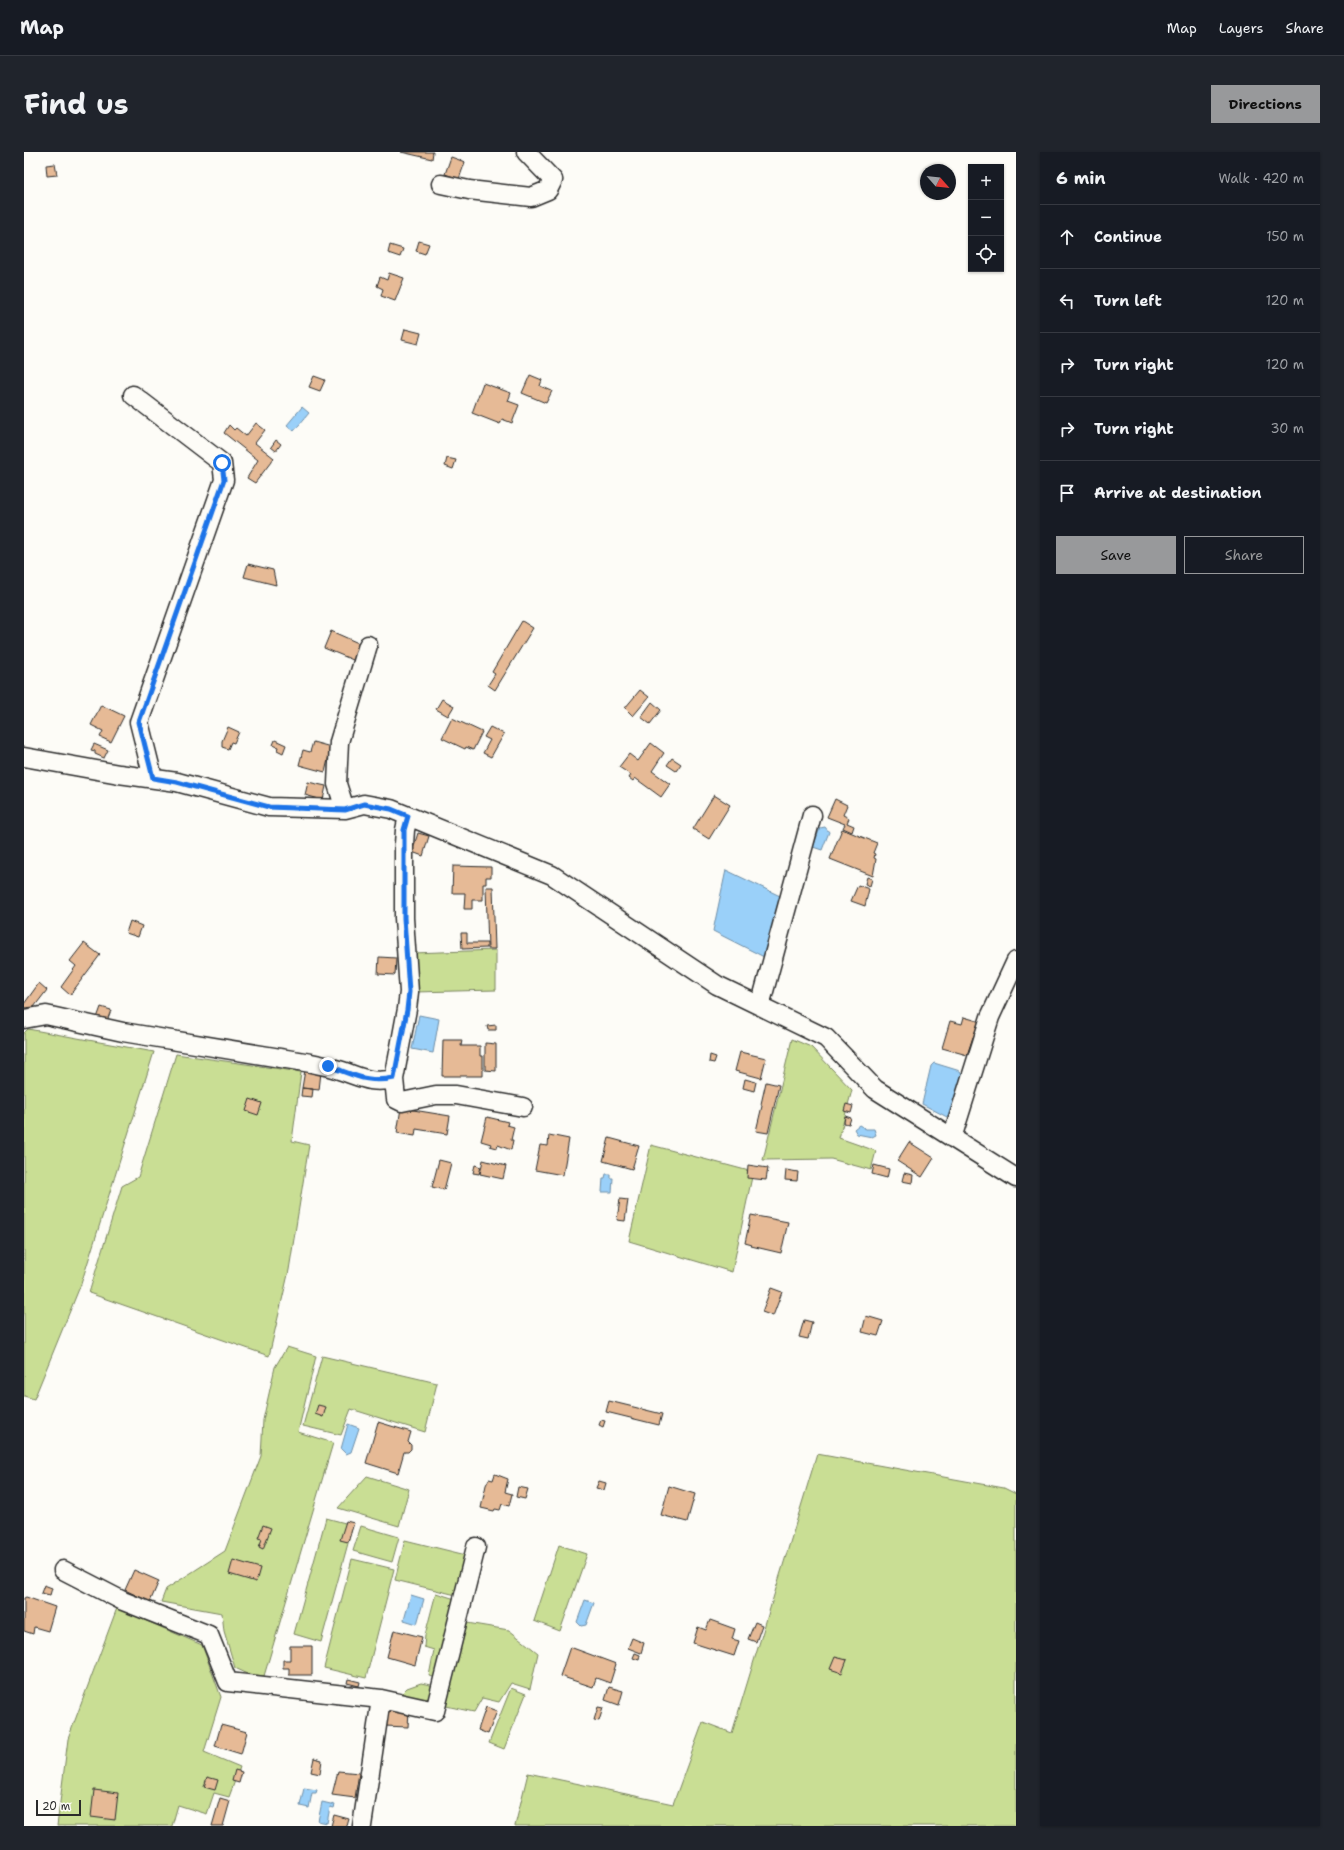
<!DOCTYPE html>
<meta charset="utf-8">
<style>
:root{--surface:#171b24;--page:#20242c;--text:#f1f3f6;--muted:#9ea1a6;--line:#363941;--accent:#98999b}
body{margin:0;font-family:"Shantell Sans",sans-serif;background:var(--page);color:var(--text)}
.controls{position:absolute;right:12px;top:12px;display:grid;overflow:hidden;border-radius:0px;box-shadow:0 1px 3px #0004}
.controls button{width:36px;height:36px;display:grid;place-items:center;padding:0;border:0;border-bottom:1px solid var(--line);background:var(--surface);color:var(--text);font:20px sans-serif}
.compass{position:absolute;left:896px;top:12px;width:36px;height:36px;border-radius:50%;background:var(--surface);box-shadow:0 1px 3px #0004;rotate:117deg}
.scale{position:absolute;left:12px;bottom:10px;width:45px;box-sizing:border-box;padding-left:4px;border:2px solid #2b2b2b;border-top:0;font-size:11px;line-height:14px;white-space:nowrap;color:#2b2b2b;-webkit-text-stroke:3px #fdfcf7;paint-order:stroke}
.stop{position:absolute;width:12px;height:12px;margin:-9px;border:3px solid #1a73e8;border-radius:50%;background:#fff}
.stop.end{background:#1a73e8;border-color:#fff;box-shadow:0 1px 4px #0008}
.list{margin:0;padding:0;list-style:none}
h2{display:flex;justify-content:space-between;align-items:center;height:52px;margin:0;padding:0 16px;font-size:17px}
h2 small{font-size:13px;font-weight:400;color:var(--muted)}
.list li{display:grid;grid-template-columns:26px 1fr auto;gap:12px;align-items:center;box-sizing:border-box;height:64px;padding:0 16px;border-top:1px solid var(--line)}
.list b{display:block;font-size:15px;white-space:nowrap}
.list em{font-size:13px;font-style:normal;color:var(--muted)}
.actions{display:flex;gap:8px;padding:12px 16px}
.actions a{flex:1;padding:9px 0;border:1px solid var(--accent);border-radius:0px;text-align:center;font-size:14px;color:var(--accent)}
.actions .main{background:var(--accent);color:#111}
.icon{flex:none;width:22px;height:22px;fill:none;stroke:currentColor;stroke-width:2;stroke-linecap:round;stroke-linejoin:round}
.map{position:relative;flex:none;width:992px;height:1674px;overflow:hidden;border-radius:0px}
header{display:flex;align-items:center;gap:24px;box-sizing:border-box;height:56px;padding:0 20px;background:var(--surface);border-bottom:1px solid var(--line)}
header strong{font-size:19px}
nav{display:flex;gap:22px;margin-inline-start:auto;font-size:14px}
.intro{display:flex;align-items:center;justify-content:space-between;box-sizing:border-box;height:96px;padding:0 24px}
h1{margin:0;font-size:28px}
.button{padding:10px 18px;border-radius:0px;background:var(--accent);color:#111;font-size:14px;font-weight:700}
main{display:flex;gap:24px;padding:0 24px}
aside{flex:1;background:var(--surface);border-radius:0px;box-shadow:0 1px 3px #0004}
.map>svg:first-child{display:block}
</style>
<header>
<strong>Map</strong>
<nav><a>Map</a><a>Layers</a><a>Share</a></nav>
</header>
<div class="intro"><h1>Find us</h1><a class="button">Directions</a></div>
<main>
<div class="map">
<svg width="992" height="1674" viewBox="0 0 992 1674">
<rect width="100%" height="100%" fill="#fdfcf7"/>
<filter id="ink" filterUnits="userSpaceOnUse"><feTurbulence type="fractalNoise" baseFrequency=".025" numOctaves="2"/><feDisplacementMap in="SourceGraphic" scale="8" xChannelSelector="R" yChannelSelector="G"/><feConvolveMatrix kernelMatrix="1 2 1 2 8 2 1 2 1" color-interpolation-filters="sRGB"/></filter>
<g filter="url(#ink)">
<path fill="#c9de94" stroke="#7a8460" d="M472,798V838L391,840L389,801Z
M4,877L130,900L57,1132L10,1247L0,1244V881Z
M768,887L787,895L828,938L815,986L852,999L847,1018L807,1007L739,1008Z
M152,902L277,920L268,989L285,993L265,1118L245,1204L65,1141L98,1034L114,1025Z
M627,993L729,1020L708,1120L605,1089Z
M263,1195L292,1204L274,1280L309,1291L240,1524L224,1522L211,1516L200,1479L198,1461L137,1450L142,1437L201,1399L237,1304L239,1268L251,1215Z
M298,1204L413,1231L401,1280L327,1257L317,1283L279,1274Z
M793,1302L980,1336L992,1342V1674H491L504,1621L649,1652L679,1570L708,1581Z
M343,1324L385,1337L375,1374L314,1356Z
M302,1366L329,1373L297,1490L270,1482Z
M337,1374L375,1385L368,1410L329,1399Z
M381,1388L442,1403L432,1443L371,1428Z
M535,1393L563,1402L536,1479L510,1469Z
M328,1407L370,1417L342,1526L300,1516Z
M412,1441L431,1447L414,1526L405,1524L410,1498L400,1495L401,1483Z
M93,1456L178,1493L197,1545L180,1600L216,1615L205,1645L190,1641L183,1662L154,1653L148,1674H33L44,1587Z
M443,1471L485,1478L514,1501L506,1537L487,1531L475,1550L458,1546L450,1560L422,1554Z
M397,1531L411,1534L407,1551L376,1543L383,1536Z
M487,1536L502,1542L480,1597L465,1591Z"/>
<path fill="#9ad0f9" stroke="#6e8ea7" d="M278,255L285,261L270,279L263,273Z
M801,675L805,680L798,698L789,695L796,676Z
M702,718L756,744L740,805L689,779Z
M395,863L415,867L409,901L388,897Z
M910,911L936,919L939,923L926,964L923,965L898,952L907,914Z
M835,973L842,977H850L852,983L848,985L833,982L830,977Z
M582,1022H586V1026H589L588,1040H578L579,1026H581Z
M324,1272L335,1276L327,1300L322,1302L317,1297Z
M387,1443L400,1447L393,1472L380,1468Z
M561,1448L570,1451L562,1473L557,1474L553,1470Z
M280,1636L293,1638L292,1641H288L285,1656L276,1654Z
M298,1650L311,1653L310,1656L306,1655L303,1671L294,1669Z"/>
<path fill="#e6ba96" stroke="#2b2b2b" d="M377,0H409L408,7Z
M427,5L441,10L435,27L421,22Z
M31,12L33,23L23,24L22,13Z
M395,89L405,92L401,102L392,99Z
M366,93L379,97L376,105L364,101Z
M365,121L380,126L371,149L357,144L359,137L353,134L356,125L363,128Z
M381,177L397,181L394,192L378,188Z
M506,223L518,228L516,234L528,239L522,251L498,241Z
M290,224L301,228L296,239L285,235Z
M459,231L487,241L484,249L495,253L488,271L478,267L476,272L448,261Z
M232,271L241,278L231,291L250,306L231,331L223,326L234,308L200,281L205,273L210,278L212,276L222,284Z
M252,288L257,292L252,299L247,295Z
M423,306L432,308L429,317L421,314Z
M224,412L249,418L252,433L220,425Z
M498,469L509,476L471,538L464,533L471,522L468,520Z
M307,479L341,494L334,510L300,496Z
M616,538L625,545L609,564L601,556Z
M418,547L430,554L424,564L412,557Z
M628,550L637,558L626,572L617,565Z
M77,553L100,564L87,590L76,585L79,579L67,573Z
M428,566L458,580L449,598L442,595L441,597L418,586Z
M204,575L215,580L210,591L207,590L204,597L198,595V589Z
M466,575L480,582L467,605L459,601L466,588L460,585Z
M251,588L262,593L259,601L253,598L254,595L249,593Z
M289,590L307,595L301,620L275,613L279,598L286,600Z
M627,591L640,601L628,619L646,632L637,645L611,626L609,629L605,626L607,623L595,615L605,602L614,609Z
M70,592L84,598L80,606L71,602V599L67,598Z
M648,606L657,612L652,619L643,613Z
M284,630L302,634L299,648L281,643Z
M690,643L706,653L685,687L669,677Z
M811,647L823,653L819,663L825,666L823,671L830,674L828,680L819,676L821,672L803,665Z
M818,677L853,691L849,701L851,702L850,706L852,707L849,724L806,707Z
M394,681L405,684L399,704L388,700Z
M429,714L467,715V725H462V732H459V748H448V757H440L441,741H428Z
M843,725L848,727L846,734L841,732Z
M834,733L845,737L841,754L827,749Z
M462,735H469L471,797H464Z
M106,769L118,774L114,785L102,781Z
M437,781H443V791H463V796L438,797Z
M60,791L76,803L46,843L37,835L52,814L46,809Z
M355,805L372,806L371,823L354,822Z
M15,831L23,838L10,855L0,856V852Z
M77,855L87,858L83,869L73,866Z
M940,865L960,871L955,887L949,885L943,903L918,896L926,869L938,872Z
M472,873V878H464L463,874Z
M419,888H438L437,894H456V904H459V924H418Z
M461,891L472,892V919L461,918Z
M716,900L742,906L737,926L711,919Z
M686,903L692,905L690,911L685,910Z
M281,918L297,920L295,938L278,936Z
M721,927L732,930L730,939L719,936Z
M742,930L755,933L744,981L732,979L738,954L737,952Z
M278,936L289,937L288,945L277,944Z
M226,947L238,951L234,963L222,959Z
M822,952L829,954L827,961L820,959Z
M377,956L426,964L423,982L392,977L391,984L373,981Z
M821,964L827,966L825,972L820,971Z
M463,965L484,970L483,973L490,975L487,988H489L487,998L474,993L473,996L466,994L467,992L457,989Z
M525,983L545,987L539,1023L511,1018L516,993L524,994Z
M585,986L615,994L608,1017L579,1009Z
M885,990L910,1006L898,1025L873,1009Z
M415,1008L427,1011L420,1038L408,1035Z
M459,1008L482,1014L479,1027L456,1022Z
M451,1013L457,1015L455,1022L449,1021Z
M724,1013L744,1016L742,1028L723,1026Z
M850,1013L865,1017L863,1026L848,1022Z
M762,1018L774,1020L773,1029L761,1028Z
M880,1021L889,1023L888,1031L878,1029Z
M596,1047L604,1048L601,1069L593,1068Z
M727,1063L764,1070L757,1101L727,1094L728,1093L721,1091Z
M747,1136L758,1140L749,1164L738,1160Z
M842,1164L859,1169L854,1184L838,1180Z
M780,1168L788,1170L784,1187L775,1185Z
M585,1249L638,1262L635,1273L582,1260Z
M294,1253L302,1255L299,1265L291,1262Z
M577,1268L581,1269L579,1275L575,1273Z
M354,1270L387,1280L384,1290L387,1293V1297L384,1300H380L374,1321L342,1311Z
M471,1322L484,1327L481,1340L488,1342L485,1354L478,1352L476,1358L471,1357L470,1359L457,1356L462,1333L465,1327L469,1328Z
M575,1329L582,1331L580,1338L572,1336Z
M645,1334L671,1342L663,1370L637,1363Z
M494,1335L504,1337L501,1347L492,1345Z
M322,1369L330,1371L324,1390L316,1388Z
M239,1373L247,1376L239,1397L235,1395L238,1387L234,1386Z
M209,1408L236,1416L232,1430L205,1422Z
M110,1418L135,1429L126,1450L101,1438Z
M20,1433L28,1436L26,1443L17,1441Z
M2,1445L31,1455L24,1479L10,1475L9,1482L0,1479V1446Z
M686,1468L711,1477L708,1487L715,1489L710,1504L669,1491L674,1475L682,1478Z
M731,1470L738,1473L732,1490L724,1487Z
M370,1478L398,1485L391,1513L363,1505Z
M608,1486L620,1491L617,1501L604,1496Z
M266,1494H288V1523H265V1516H259V1508H266Z
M546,1495L592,1512L586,1531L572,1526L569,1535L536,1524Z
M611,1501L616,1503L615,1508L609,1506Z
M811,1505L823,1508L818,1521L806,1517Z
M324,1527L336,1530L335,1534L323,1531Z
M585,1535L599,1539L595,1553L581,1548Z
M361,1554L385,1558L384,1575L361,1574Z
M462,1555L473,1559L464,1582L454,1578Z
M574,1555L579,1556L575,1569L570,1568Z
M197,1573L223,1580L217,1602L191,1594Z
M290,1606L298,1608L296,1622L287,1620Z
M211,1618L218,1620L215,1631L208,1629Z
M314,1619L335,1621L331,1646L308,1643Z
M183,1625L194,1628L191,1638L180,1635Z
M70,1638L94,1641L91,1668L67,1665Z
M196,1646L206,1649L199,1674H188Z
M310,1663L325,1667L323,1674H307Z"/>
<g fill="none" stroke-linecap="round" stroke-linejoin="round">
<g stroke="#2b2b2b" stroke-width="21">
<path id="minor" d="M417,32L445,38L507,45L524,38L529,28L502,0
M109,243L198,311L200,328L115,570L129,626
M0,605L95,622L153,630L245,655L321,657L340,652L367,657L528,723L693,833L802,886L851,937L992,1026
M321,657L313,632L315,590L344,493
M384,664L381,678L380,692V766L385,840L383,857L370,927L372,947L378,950L412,943H432L499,955
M736,854L788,663
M0,867L22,863L99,880L287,911C297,913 306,915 315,918C337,925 346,932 370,927
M928,986L966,865L992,809
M39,1418L99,1449L185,1483L204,1530L357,1547
M338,1674L357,1547L411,1559L452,1395"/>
</g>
<use href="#minor" stroke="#fdfcf7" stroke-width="18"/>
</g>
</g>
<g fill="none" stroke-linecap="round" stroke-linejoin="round" filter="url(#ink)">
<path stroke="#1a73e8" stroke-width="5" d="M198,311L200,328L115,570L129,626L153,630L245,655L321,658L340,652L367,657L384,664L380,678V766L385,840L383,858L370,926C343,932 329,922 304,914"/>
</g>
</svg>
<div class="controls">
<button>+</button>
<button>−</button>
<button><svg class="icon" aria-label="locate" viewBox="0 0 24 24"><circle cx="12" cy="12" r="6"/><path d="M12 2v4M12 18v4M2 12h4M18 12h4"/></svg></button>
</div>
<svg class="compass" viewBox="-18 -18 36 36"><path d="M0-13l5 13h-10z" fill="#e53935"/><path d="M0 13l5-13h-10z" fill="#9ea1a6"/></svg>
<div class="scale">20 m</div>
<div class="stop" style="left:198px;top:311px"></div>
<div class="stop end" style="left:304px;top:914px"></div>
</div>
<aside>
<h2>6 min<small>Walk · 420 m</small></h2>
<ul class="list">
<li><svg class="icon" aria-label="ahead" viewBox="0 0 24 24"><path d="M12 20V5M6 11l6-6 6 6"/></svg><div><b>Continue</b></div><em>150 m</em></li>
<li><svg class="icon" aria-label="left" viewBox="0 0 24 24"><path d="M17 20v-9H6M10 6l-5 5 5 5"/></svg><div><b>Turn left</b></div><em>120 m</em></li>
<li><svg class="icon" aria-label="right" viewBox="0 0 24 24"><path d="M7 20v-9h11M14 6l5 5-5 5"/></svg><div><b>Turn right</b></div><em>120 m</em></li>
<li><svg class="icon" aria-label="right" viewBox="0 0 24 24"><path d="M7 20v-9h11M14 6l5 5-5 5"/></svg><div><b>Turn right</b></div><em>30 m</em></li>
<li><svg class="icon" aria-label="arrive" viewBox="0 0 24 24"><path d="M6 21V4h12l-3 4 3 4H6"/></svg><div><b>Arrive at destination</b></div></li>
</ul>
<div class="actions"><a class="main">Save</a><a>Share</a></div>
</aside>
</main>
